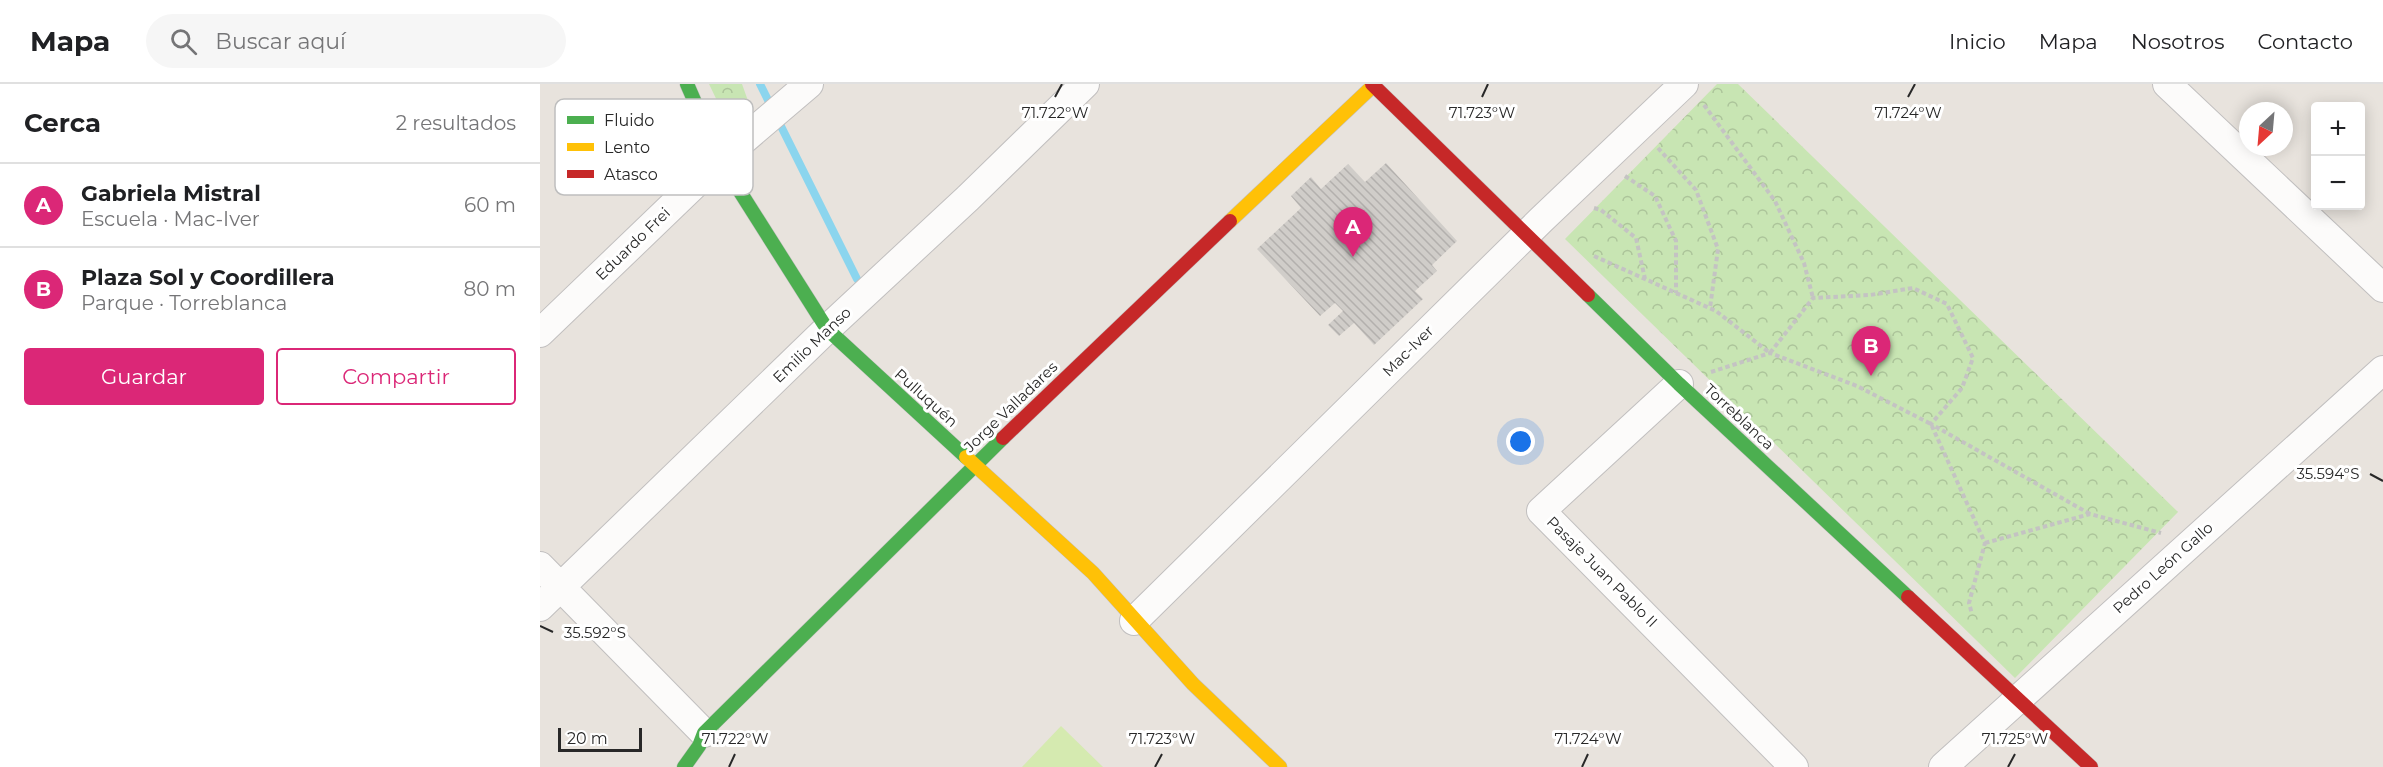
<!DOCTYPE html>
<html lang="es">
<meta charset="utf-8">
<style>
:root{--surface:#fff;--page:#f6f6f6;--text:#202124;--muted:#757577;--line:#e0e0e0;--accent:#db2777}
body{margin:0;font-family:Montserrat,sans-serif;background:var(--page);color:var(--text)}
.controls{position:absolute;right:18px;top:18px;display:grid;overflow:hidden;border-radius:6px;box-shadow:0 3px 15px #0003}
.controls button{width:54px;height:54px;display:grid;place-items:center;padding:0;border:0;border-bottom:2px solid var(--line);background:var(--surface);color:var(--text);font:30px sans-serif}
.compass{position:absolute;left:1699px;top:18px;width:54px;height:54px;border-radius:50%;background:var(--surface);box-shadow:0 3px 15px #0003;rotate:206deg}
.scale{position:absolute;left:18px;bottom:15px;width:84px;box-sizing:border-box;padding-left:6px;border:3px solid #282828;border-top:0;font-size:16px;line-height:21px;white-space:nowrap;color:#282828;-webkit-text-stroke:4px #fff;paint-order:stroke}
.you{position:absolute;left:981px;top:358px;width:21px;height:21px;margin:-15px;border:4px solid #fff;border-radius:50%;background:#1a73e8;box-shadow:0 0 0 9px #1a73e833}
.badge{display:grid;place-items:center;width:39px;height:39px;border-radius:50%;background:var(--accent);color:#fff;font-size:20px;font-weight:700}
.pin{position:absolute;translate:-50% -50px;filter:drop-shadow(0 2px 3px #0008)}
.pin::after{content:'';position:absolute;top:32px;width:21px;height:18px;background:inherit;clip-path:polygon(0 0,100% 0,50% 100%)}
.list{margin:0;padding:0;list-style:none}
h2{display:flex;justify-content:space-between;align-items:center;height:78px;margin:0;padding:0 24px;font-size:26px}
h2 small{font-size:20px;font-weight:400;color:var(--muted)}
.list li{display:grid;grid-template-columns:39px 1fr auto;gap:18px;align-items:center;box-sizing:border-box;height:84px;padding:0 24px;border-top:2px solid var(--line)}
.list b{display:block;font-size:22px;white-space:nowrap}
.list p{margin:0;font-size:20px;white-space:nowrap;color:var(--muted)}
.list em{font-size:20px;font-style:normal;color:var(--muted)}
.actions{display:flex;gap:12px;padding:18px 24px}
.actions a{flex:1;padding:14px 0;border:2px solid var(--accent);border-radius:6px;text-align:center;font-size:21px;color:var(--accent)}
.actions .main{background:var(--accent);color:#fff}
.icon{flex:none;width:33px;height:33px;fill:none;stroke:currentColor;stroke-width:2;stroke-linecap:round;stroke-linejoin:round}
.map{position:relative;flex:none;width:1843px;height:683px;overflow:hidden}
header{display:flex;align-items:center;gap:36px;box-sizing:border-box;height:84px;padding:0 30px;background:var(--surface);border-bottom:2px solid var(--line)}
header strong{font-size:28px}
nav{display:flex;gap:33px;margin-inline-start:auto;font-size:21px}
.search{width:420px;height:54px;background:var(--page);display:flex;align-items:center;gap:15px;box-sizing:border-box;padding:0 21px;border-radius:33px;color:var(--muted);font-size:22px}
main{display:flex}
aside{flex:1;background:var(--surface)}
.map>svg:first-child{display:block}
</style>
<header>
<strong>Mapa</strong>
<div class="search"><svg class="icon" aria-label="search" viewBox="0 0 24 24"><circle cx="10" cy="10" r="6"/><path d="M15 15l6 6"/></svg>Buscar aquí</div>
<nav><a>Inicio</a><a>Mapa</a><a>Nosotros</a><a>Contacto</a></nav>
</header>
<main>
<aside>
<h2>Cerca<small>2 resultados</small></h2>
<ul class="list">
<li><span class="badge">A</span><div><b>Gabriela Mistral</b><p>Escuela · Mac-Iver</p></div><em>60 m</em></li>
<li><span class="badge">B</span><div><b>Plaza Sol y Coordillera</b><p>Parque · Torreblanca</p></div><em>80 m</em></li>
</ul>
<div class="actions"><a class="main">Guardar</a><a>Compartir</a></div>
</aside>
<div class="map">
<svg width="1843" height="683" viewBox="0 0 1843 683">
<defs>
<pattern id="forest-crowns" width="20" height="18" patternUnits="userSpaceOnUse" patternTransform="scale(1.5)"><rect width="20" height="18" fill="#c8e5b3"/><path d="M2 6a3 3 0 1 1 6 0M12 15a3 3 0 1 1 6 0" fill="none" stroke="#acc49a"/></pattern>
<pattern id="building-back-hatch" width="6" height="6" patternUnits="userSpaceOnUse" patternTransform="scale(1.5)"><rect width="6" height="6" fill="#d0cdc9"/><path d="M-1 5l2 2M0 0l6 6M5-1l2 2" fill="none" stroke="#b3b0ad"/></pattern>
</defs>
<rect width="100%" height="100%" fill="#e8e3dd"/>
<path fill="url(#forest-crowns)" d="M169,0H202L212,28L197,33L182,27Z
M1177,0H1198L1638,428L1475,594L1025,155Z"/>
<path fill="#d5eab0" d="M521,642L563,683H482Z"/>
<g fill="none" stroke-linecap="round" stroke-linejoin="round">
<path stroke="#8bd5ee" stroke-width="8" d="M220,0L317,195"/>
</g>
<path fill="url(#building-back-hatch)" d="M846,79L917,157L892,181L897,187L875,207L883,215L834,261L814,239L799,252L788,241L803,227L795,219L780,232L717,165L761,124L751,112L771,93L781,105L808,80L825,98Z"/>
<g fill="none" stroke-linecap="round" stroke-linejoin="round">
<g stroke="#c1bfbf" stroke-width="30">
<path id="street" d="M1627,0L1843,204
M0,249L180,76L269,0
M1139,300L1001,427L1254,683
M0,482L164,649
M0,523L287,245L428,114L545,0
M594,537L1001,136L1144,0
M1403,683L1843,286"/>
</g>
<g stroke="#c1bfbf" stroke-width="15">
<path id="fast" d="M147,0L180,76L287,245L426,373
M1048,211L1139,300L1368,513
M144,683L159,662L164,649L463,354"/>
</g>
<g stroke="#c1bfbf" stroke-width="15">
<path id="slow" d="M690,137L835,0
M426,373L553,489L653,600L740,683"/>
</g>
<g stroke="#c1bfbf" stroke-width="15">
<path id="jam" d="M832,0L1048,211
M463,354L690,137
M1368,513L1551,683"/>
</g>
<path stroke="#c4c3c3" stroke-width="4" stroke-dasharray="4.5 3" stroke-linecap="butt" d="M1164,21L1235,117L1264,179L1273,214
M1118,64L1156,106L1178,165L1170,224
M1085,92L1115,112L1136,157V209
M1054,124L1061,126L1096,154L1105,195
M1054,172L1176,227L1230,269L1273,214L1330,211L1373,204L1407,220L1433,274L1422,304L1391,340L1550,430
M1171,288L1230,269L1317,302L1391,340L1445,459L1429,519L1432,530
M1445,459L1550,430L1621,449"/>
<use href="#street" stroke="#fcfbfa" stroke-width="28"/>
<use href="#fast" stroke="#4caf50" stroke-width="14"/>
<use href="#slow" stroke="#ffc107" stroke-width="14"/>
<use href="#jam" stroke="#c62828" stroke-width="14"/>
</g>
<path fill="none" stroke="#282828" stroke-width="2" d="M515,13L522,0M942,13L948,0M1368,13L1375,0M1830,390L1843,397M0,542L13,548M189,683L195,670M615,683L622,670M1042,683L1048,670M1468,683L1475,670"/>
<g text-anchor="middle" stroke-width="6" stroke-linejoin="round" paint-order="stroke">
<g font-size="15" fill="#282828" stroke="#fff">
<text transform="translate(93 160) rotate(-44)" y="5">Eduardo Frei</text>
<text transform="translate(272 261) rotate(-44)" y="5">Emilio Manso</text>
<text transform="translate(868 267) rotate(-45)" y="5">Mac-Iver</text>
<text transform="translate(386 314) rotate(42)" y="5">Pulluquén</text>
<text transform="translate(471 323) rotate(-44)" y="5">Jorge Valladares</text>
<text transform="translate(1199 333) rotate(43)" y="5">Torreblanca</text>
<text transform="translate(1623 484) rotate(-42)" y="5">Pedro León Gallo</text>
<text transform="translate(1062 488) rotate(45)" y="5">Pasaje Juan Pablo II</text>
</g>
</g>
<rect x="15" y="15" width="198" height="96" rx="9" fill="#fff" stroke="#bebebe" stroke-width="1.5"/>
<rect x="27" y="32" width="27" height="8" fill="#4caf50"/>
<rect x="27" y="59" width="27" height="8" fill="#ffc107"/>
<rect x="27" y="86" width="27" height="8" fill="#c62828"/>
<g font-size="16" fill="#282828">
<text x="64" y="42">Fluido</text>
<text x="64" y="69">Lento</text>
<text x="64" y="96">Atasco</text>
</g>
<g font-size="15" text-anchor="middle" fill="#282828" stroke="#fff" stroke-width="6" stroke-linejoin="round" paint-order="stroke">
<text x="1368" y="34">71.724°W</text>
<text x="515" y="34">71.722°W</text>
<text x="942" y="34">71.723°W</text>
<text x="1788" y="395">35.594°S</text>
<text x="55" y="554">35.592°S</text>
<text x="195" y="660">71.722°W</text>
<text x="622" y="660">71.723°W</text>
<text x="1048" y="660">71.724°W</text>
<text x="1475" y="660">71.725°W</text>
</g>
</svg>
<div class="controls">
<button>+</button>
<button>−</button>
</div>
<svg class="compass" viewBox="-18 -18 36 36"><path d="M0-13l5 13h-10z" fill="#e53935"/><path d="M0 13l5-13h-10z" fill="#757577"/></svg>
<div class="scale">20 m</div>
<div class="you"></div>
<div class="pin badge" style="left:813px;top:173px">A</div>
<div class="pin badge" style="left:1331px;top:292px">B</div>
</div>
</main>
